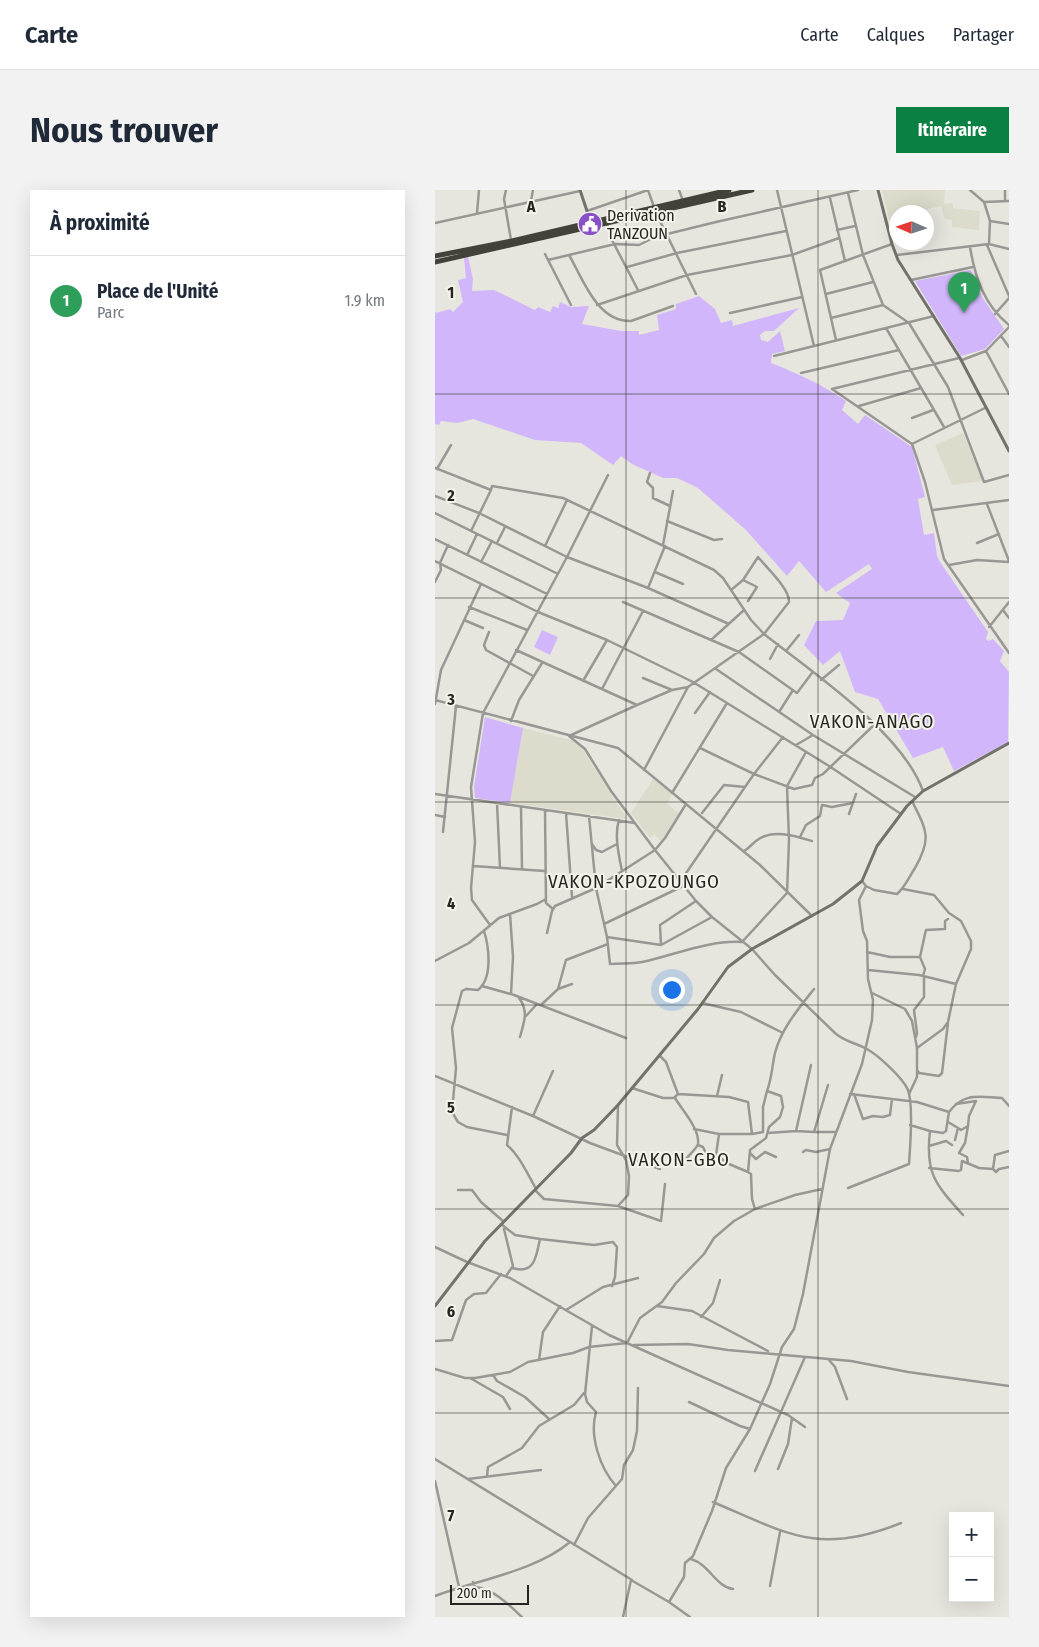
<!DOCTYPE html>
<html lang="fr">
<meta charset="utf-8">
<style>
:root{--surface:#fff;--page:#f2f2f3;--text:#1f2937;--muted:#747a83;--line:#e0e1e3;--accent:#0b8043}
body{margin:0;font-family:"Fira Sans Condensed",sans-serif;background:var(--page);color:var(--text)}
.controls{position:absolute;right:15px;bottom:15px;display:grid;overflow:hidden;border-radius:0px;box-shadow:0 5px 20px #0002}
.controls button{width:45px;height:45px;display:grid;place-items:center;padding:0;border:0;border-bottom:1px solid var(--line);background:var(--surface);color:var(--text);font:25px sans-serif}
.compass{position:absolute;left:454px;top:15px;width:45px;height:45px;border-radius:50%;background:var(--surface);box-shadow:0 5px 20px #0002;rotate:273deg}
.scale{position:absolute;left:15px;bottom:12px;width:79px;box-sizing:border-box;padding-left:5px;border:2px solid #262522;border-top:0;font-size:14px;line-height:18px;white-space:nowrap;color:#262522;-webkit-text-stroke:4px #f4f3eb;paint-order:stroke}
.you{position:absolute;left:236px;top:799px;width:18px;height:18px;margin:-12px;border:4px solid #fff;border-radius:50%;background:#1a73e8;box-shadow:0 0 0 8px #1a73e833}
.badge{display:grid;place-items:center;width:32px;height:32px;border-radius:50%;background:var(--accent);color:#fff;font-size:16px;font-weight:700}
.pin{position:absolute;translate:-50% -41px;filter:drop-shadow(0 1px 2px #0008)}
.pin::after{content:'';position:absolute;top:26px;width:18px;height:15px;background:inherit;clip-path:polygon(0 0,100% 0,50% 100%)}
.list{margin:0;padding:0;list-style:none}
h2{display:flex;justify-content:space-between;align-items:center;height:65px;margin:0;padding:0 20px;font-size:21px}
h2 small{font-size:16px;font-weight:400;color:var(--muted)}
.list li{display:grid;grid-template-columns:32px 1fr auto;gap:15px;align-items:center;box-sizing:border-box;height:90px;padding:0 20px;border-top:1px solid var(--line)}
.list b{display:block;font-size:19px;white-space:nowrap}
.list p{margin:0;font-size:16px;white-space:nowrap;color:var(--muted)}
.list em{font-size:16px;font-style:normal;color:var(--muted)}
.map{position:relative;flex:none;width:574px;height:1427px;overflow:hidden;border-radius:0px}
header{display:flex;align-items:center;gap:30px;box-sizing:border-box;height:70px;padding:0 25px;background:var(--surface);border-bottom:1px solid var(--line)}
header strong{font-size:24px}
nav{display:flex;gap:28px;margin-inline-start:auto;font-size:18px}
.intro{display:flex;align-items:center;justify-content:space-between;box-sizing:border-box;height:120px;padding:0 30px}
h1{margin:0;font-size:35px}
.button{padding:12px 22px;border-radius:0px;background:var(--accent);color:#fff;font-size:18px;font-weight:700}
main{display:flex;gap:30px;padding:0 30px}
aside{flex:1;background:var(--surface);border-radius:0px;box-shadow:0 5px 20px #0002}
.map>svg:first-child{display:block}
</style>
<header>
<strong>Carte</strong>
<nav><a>Carte</a><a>Calques</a><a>Partager</a></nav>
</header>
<div class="intro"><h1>Nous trouver</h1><a class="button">Itinéraire</a></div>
<main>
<aside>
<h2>À proximité<small></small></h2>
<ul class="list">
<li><span class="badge" style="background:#2e9e5b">1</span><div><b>Place de l'Unité</b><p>Parc</p></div><em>1.9 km</em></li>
</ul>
</aside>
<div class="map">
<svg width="574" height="1427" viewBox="0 0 574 1427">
<rect width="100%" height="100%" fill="#e7e6de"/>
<path fill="#dddbcb" d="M447,0H510L509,14L518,13V18L545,21L544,40L517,37V30L510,29L506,16L479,22H462L461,27L454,29Z
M528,243L548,291L517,295L500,255Z
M88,538L140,551L144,554L192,629L75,613Z
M218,589L237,604L232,614L244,623L226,651L219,644L215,648L196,623Z"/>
<path fill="#d1b6fb" d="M33,67L38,89L37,101L59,100L100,120L103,117L115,122L118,116L123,118L125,112L136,117L154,116L147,134L186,141H204V145L224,140L222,125L241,119V114L264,106L280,119L286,133L297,130L298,136L364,118L339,141H330L325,145L326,150L333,152L345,141L350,161L337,164L336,173C362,183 388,195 411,211L407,220L423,234L430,225L477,257L490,307L483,309L489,345L499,343L502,366L505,372L553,442L551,449L553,451L558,449L569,461L565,471L574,482L573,552L519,581L508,557L478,568L443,509L420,502L405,461L388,475L369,455L381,431L408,430L415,413L401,403L437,379L434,374L391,402L364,371L352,386L311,340L263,298L242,288H228L197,274L186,266L178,275L146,253L100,250L38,229L22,233L6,231L4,235L0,234V121L1,123L15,119L18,122L28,112L23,90L31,88L29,68Z
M536,80L547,107L569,139L550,159L526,166L480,91Z
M107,440L123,447L115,465L99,457Z
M50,527L88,538L75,613L40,608L39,597Z"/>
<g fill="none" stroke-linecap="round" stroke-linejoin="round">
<path stroke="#989794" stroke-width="2.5" d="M71,0L69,9L76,50
M213,0L219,17
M244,0L248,11
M342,0L379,156
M535,0L549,12L574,11
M413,3L428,65L448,115L474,133L513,197L549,292L574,285
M395,8L410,71
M570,10V0
M96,11L98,0
M549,12L555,31L554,54
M152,21L213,0
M42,23L44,0
M221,23L261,104
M555,31L574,34
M0,33L145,1
M172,34L177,50L203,100
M402,40L420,36
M552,55L574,106
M535,57C540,87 549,115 574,135
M110,64L136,115
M134,65C148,89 162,132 196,131L238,116
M462,65L554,54L574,59
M113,70L180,54L204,55L220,47L281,32L423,0
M192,77L242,63L351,41
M476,90L538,77
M391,104L438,92
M162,115L252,85L357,65L404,48
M295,123L367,107
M560,124L574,108
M396,128L448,115
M451,138L509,237
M566,146L574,157
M401,150L385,80L457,54
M551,161L574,204
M339,166L499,126
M527,170L551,161L574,137
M366,183L464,160
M397,199L477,254L490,292L509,369L574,463
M397,199L524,168
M424,216L486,198
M477,228L498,220
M477,254L550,218
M0,278L56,300L57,296L128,308L279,380L288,388L316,430L329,444C378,483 467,542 488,601
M2,279L16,255
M215,283L212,292L218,298V308L235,316
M0,306L44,323L132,367L213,398L294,434
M552,314L574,371
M498,320L574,310
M0,323L123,384
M232,331L279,350L287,349
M36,341L56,300
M0,349L112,404
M62,353L70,337
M542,353L564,344
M228,355L238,301
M110,356L132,310
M32,365L42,344
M0,371L103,422L172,450L258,492L394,576L466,624
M46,372L57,351
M514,375L542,370L574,372
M220,382L248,394
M308,390L322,397L313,411
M0,392L6,380L5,373L13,355
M213,398L230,356
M296,400L308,390L323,367C331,377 355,399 354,412L329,444L253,497L237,500L202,515L134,546L150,559L176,601L220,660L261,711L277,727L317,759L340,785L401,844C413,853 421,853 432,859C444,866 468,888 473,900C479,916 475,957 474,974L413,998
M188,412L304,462L362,503L377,483
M34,417L92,440
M568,420L574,428
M29,430L48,438
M554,437L574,412
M54,442L49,455L51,460L98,486
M276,450L308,421
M81,460L202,515
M351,461L364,445
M335,469L343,454
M281,479L378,545L480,607
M208,488L237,500
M386,490L404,475
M148,491L172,450
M167,499L208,421
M0,510L183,558L325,675L377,726
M0,514L6,480L46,394
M344,522L358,500
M260,523L275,502
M76,531L84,510L107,473
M361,555L378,545
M265,558L319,584L348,547
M209,580L253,497
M237,603L292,513
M0,604L200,633
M62,613L65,678
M86,617L87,679
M110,620L111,713L118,719
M131,623L137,707
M267,623L289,595L310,597L319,584L359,599L377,595L380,588L388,584L439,535
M414,624L421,604
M0,625L10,627
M154,626L161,698L172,747L175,774C186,773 197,774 207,772C240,765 273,750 307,752L352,703L354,650L352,596L371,562
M184,630C179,645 184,666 187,681
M8,642L21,516
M365,647L371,635L385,626L387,615L397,617L418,613
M157,654L161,660L167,662L182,654
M309,661C314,658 317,654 321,651C337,638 361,646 377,651
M38,676L110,681
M245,692L310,597
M431,696L439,700L462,704C470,697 474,687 480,678C497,648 492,641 477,611
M468,699L499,705L514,723L526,731L536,751V759L521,794L513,832L508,839L482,858
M75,724L78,767L76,804
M169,734L248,696
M55,735L37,710L36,698L40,652L36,597L48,523L132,367L173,285
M49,741C54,757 58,788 43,800L31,799L27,801L17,838L21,878L17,922L23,932L32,937L72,945
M112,743L117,721L120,716L161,698L220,660L230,648L251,614
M172,747L226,755L277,727
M226,755L225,735L261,711
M432,762L455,767H485
M0,771L34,753L64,728L102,714L111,709
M433,780L484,785L521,794
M488,786L490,779L485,767L490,744L491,740L510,739V731L513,729
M47,796L79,805L191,848
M123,799L137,794
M437,803L470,819L477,831L482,858V887L474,904
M84,808C94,821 89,832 85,847
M267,813L306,822L348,843
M106,815L123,799L131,770L173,754
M91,826L102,814
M481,847L482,843L479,820L489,807V788
M225,866L231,872L243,904L294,907L313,912L317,944L328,942V917L332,901
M483,881L484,883L504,886L507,883L513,833
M0,886L98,926L155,953L225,979
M393,895L379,942H400
M197,898L228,908H239L243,904
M415,904L482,912L514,922C529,902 544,907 567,908L574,916
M419,904L428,929L438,926L448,927L455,925L457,909
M282,906L287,885
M240,908C247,920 265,939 263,954C262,958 254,965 251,969
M521,914L541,911L534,926L533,936L526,940L523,938
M183,916L182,955L191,970L194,986L193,1005L183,1016
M77,917L72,955C84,965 92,983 100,997
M98,926L118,881
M513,932L523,938L520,950
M475,935L495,941C490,983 500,994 528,1025
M533,936L530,953L524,963L532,967L533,973
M259,939L284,944L281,965L294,974L313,982
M361,941L379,942
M495,941L508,943L511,941L514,922
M333,943L361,941L376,875
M284,944H317
M263,955L268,957L272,965L270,970
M494,956L511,951L517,955
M368,962L371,960L381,962L395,959
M315,963L321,969L330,962L341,967
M494,978L524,981L526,980L527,971L544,978L558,979L561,982L564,979L574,977
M558,979L560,965L574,961
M23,1000H37L46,1012L68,1031
M100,1000L109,1009L183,1016L226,1031L230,994
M320,1019L360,1005L387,999
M66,1034L80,1045L105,1049L159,1055L178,1052L182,1057L180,1087L177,1096
M69,1039L78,1076L71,1086
M0,1057L32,1072L75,1088L174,1145L353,1225L370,1237
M77,1078C101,1085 101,1065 105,1049
M222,1116L257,1121L333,1161
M131,1120L168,1097L203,1088
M266,1127L278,1113L285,1090
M157,1136L150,1204L152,1212L161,1222C154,1246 165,1278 181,1296
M0,1151L17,1150L31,1110L39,1104L51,1103L66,1084
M199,1155L253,1154L293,1160L416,1171L473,1182L574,1196
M104,1170L108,1142L125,1116
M394,1170L400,1177L412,1209
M0,1179L30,1188H40L75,1182L93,1172L138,1163L154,1157L192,1153L205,1128L227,1112L241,1093L269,1064L279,1048L299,1031L320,1019L317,1009L316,984L313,982L315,960L331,948L334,937L345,927L348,917L346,906L332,901C337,888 337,876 340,863C346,839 364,818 379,799
M58,1185L62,1191L90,1207L114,1229
M35,1188L68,1207L75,1219
M254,1212L305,1236L315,1239
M0,1269L197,1390
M343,1279L353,1254L357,1228
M320,1281L370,1167
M52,1286L53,1277L87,1258L104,1236L139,1215L149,1203
M33,1289L106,1280
M0,1291L24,1397
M278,1312C353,1344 384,1366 466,1333
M139,1355L153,1328L187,1289L189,1275L198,1260L202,1241L203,1198
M256,1369C274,1374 281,1397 298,1399
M38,1392L40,1397C59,1399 74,1415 87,1427
M335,1396L345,1342
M0,1406C42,1390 101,1381 135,1352
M234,1412L255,1427
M188,1427L196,1390L234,1412L249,1387L250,1373L258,1366L277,1321L291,1278L315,1239L335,1194L347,1157L359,1139L368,1104L395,959L427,874L437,830L438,810L433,789L432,751L428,741L424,710L431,696L427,691"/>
<path stroke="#72726d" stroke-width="3" d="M145,0L156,33
M443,0L457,54L463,70L525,168L574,261
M0,1116L50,1051L136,963L147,948L159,940L183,915L263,819L293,777L317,759L398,714L427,691L442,656L472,616L488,601L574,553"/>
<path stroke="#42413a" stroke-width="5" d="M0,66L77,51L294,0
M0,72L317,0"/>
</g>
<path fill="none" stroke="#262522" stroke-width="1" stroke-opacity="0.55" d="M191,0V1427M383,0V1427M0,204H574M0,408H574M0,612H574M0,815H574M0,1019H574M0,1223H574"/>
<defs>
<g id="civic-disc" transform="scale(1.25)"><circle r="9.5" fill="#8851c8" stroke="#f4f3eb"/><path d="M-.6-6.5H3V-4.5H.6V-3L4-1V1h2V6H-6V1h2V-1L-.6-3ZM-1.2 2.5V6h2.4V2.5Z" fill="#fff"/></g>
</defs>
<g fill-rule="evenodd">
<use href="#civic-disc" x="155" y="34"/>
</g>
<g text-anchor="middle" stroke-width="4" stroke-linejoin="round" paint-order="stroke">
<g font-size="16" fill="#262522" stroke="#f4f3eb" text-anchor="start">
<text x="172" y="31">Derivation<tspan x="172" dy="18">TANZOUN</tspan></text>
</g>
<g font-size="19" letter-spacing="1" fill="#262522" stroke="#f4f3eb">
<text x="437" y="538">VAKON-ANAGO</text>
<text x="199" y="698">VAKON-KPOZOUNGO</text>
<text x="244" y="976">VAKON-GBO</text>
</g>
</g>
<g font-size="16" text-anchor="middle" font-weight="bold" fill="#262522" stroke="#f4f3eb" stroke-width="4" stroke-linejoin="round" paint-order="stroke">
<text x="96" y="22">A</text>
<text x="287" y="22">B</text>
<text x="16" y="108">1</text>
<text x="16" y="311">2</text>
<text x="16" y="515">3</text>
<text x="16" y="719">4</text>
<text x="16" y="923">5</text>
<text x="16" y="1127">6</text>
<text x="16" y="1331">7</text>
</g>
</svg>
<div class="controls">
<button>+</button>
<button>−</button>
</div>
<svg class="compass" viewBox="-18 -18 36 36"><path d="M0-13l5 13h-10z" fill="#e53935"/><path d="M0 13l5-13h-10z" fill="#747a83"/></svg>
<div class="scale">200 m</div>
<div class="you"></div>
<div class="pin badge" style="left:529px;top:123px;background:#2e9e5b">1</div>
</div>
</main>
